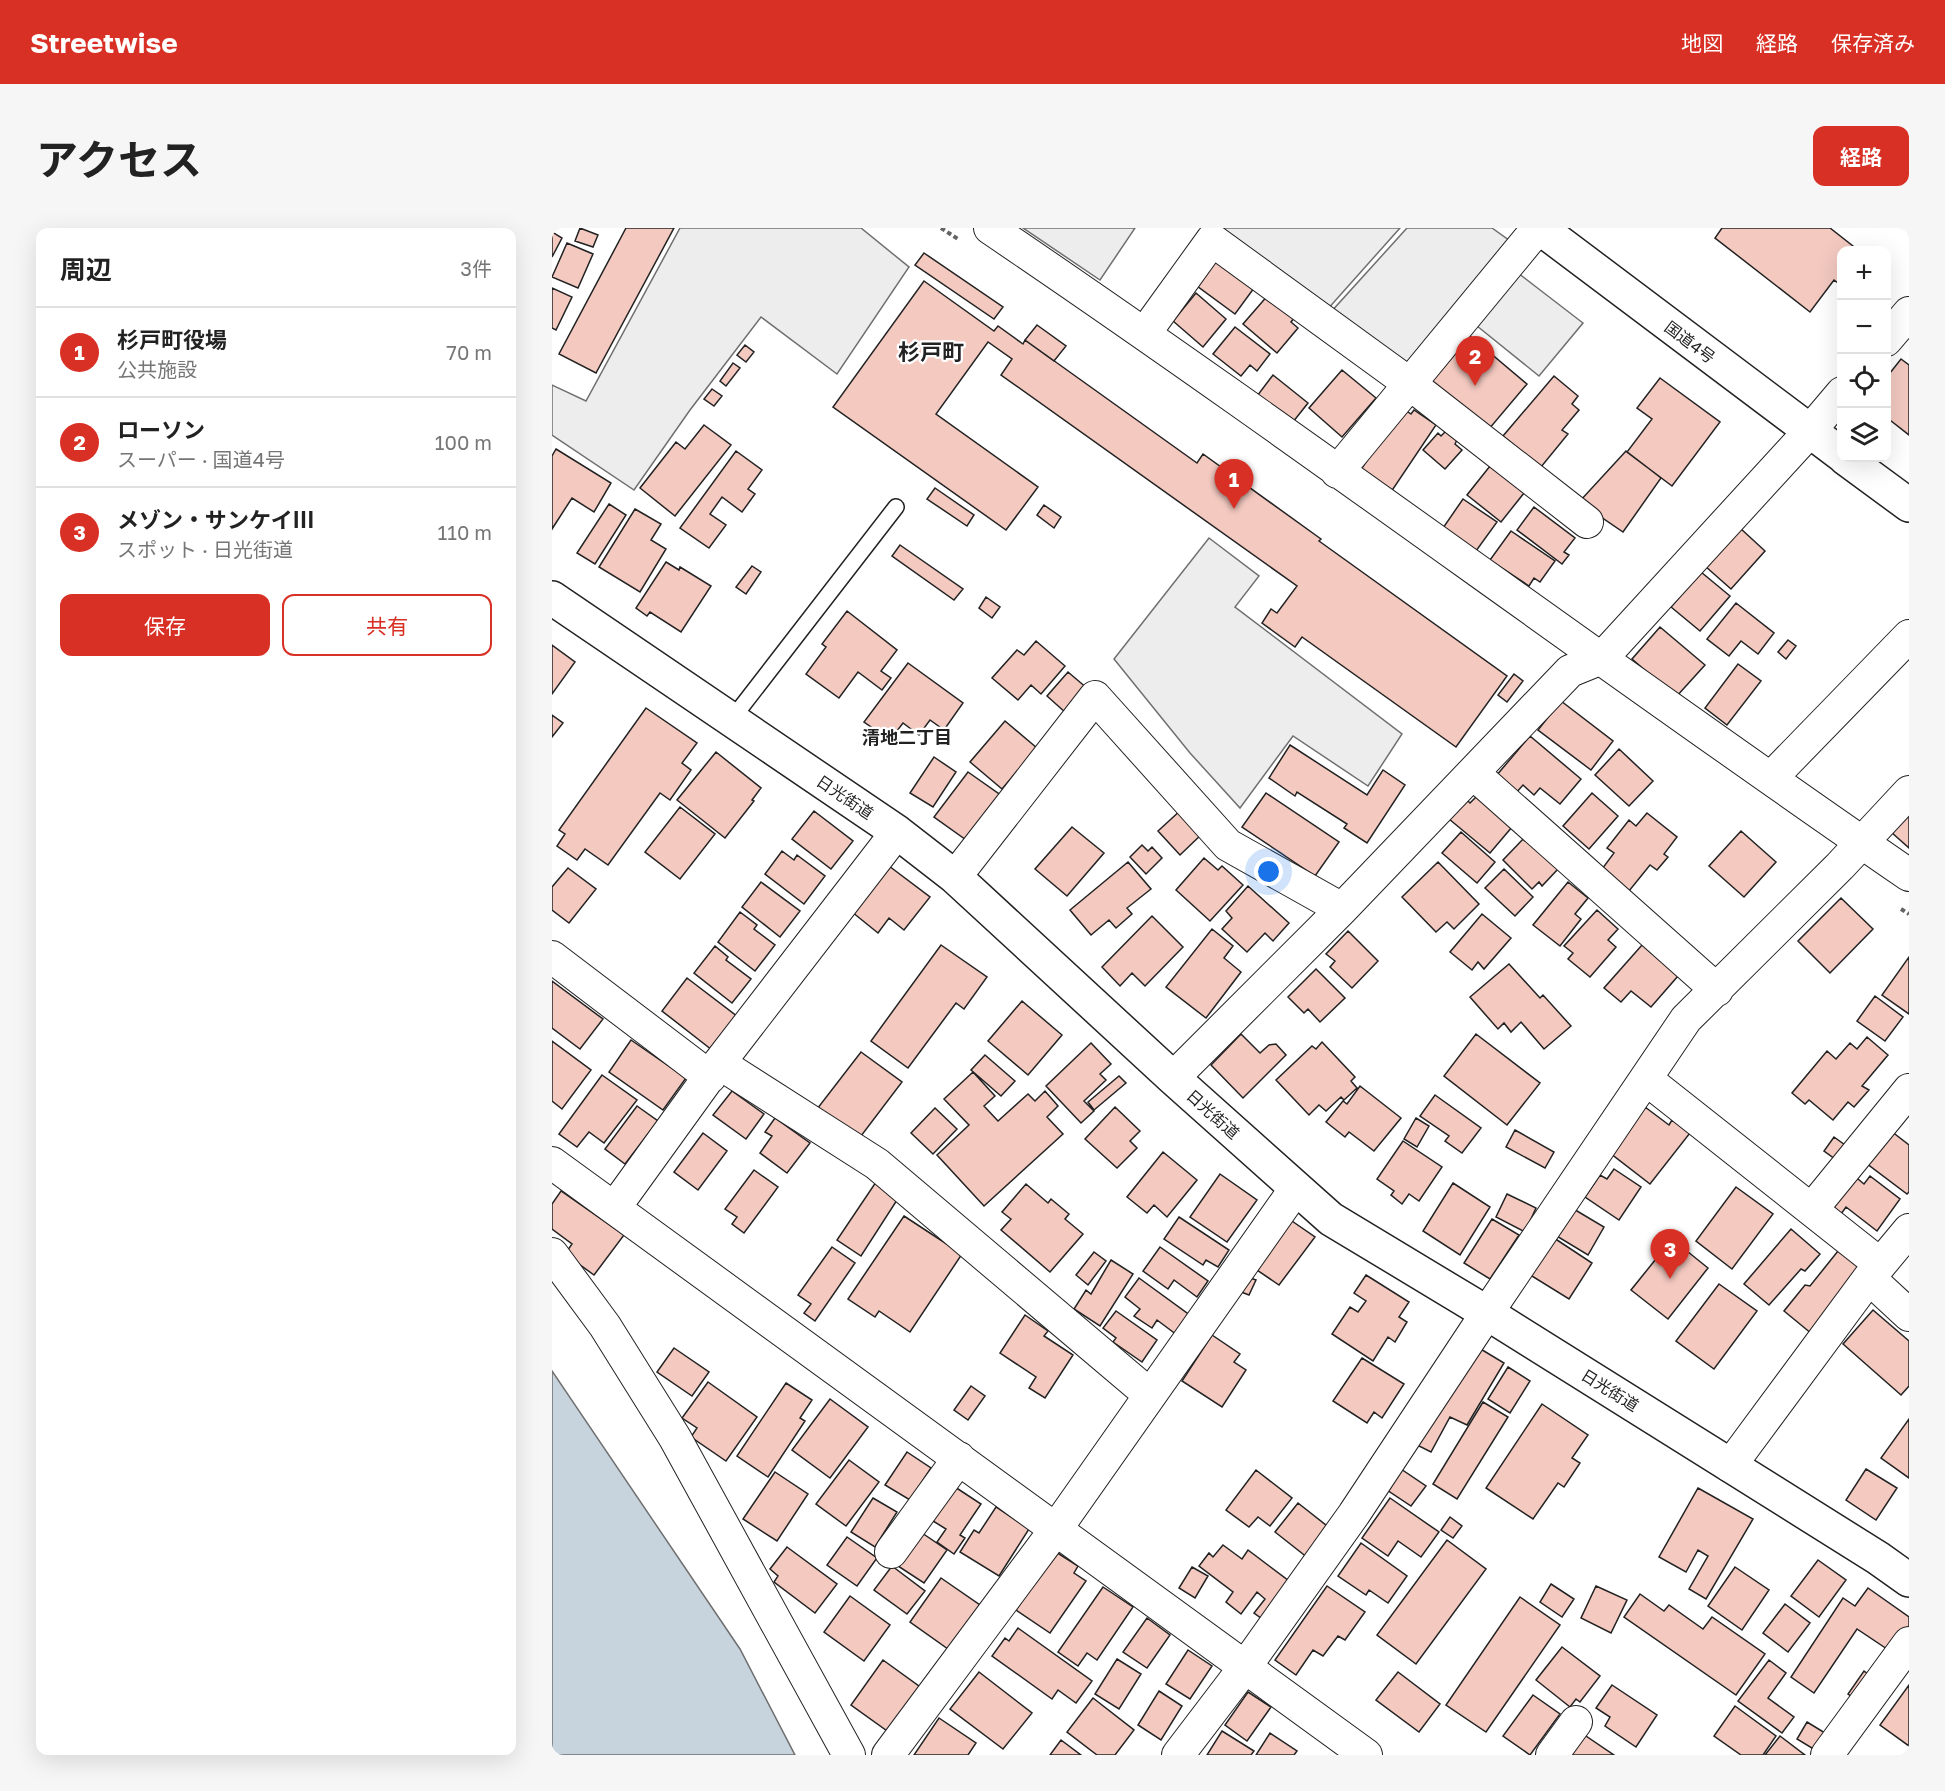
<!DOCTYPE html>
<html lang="ja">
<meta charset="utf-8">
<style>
:root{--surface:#fff;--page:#f6f6f6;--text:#222;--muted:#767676;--line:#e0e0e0;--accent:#d93025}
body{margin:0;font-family:"Golos Text","Noto Sans JP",sans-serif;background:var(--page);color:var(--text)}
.controls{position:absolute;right:18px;top:18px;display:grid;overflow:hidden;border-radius:12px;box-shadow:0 6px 24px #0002}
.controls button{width:54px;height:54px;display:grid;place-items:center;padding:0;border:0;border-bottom:2px solid var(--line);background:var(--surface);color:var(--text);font:30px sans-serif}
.you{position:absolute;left:717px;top:644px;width:21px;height:21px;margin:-15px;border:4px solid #fff;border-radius:50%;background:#1a73e8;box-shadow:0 0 0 9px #1a73e833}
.badge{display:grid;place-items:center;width:39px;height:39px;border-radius:50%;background:var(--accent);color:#fff;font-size:20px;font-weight:700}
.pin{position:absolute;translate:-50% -50px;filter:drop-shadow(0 2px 3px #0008)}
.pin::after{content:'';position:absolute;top:32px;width:21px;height:18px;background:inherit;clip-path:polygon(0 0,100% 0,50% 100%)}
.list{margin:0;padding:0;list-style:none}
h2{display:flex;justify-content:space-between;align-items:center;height:78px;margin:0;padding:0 24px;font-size:26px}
h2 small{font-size:20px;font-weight:400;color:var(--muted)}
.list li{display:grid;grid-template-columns:39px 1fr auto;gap:18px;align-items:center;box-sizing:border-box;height:90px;padding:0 24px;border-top:2px solid var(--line)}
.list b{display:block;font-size:22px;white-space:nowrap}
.list p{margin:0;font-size:20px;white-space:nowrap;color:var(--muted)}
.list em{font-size:20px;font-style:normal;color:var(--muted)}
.actions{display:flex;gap:12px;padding:18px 24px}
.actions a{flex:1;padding:14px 0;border:2px solid var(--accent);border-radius:12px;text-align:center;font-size:21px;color:var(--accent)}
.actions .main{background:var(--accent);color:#fff}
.icon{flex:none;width:33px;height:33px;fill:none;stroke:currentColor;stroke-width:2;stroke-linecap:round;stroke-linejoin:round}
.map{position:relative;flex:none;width:1357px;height:1527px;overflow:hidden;border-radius:12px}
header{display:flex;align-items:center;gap:36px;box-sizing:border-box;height:84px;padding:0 30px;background:var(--accent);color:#fff}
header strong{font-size:28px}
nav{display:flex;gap:33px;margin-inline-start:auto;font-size:21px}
.intro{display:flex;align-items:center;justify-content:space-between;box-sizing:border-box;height:144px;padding:0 36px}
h1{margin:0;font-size:42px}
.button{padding:15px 27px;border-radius:12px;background:var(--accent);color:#fff;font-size:21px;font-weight:700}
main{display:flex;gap:36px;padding:0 36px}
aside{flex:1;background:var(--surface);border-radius:12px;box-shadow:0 6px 24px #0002}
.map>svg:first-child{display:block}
</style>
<header>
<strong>Streetwise</strong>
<nav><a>地図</a><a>経路</a><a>保存済み</a></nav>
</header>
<div class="intro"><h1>アクセス</h1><a class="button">経路</a></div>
<main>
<aside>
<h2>周辺<small>3件</small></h2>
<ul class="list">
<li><span class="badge">1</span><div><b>杉戸町役場</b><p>公共施設</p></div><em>70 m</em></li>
<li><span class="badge">2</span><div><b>ローソン</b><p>スーパー · 国道4号</p></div><em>100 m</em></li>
<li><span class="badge">3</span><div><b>メゾン・サンケイⅢ</b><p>スポット · 日光街道</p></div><em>110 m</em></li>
</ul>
<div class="actions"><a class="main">保存</a><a>共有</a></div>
</aside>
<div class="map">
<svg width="1357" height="1527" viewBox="0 0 1357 1527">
<rect width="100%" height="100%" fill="#fff"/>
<path fill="#ededed" stroke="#6f6f6f" stroke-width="1.5" d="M128,0H309L357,39L285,146L209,89L138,182L82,262L0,207V157L34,173Z
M471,0H583L548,52Z
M664,0H848L774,83Z
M855,0H940L965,18L857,144L778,85Z
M966,45L1031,95L987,148L925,98Z
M657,310L707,348L683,379L850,506L816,558L741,508L688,580L638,525L562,431Z"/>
<path fill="#c7d3dd" stroke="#6f6f6f" stroke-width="1.5" d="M0,1143L188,1421L243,1527H0Z"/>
<path fill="#f3c9c0" stroke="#222" stroke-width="1.5" d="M28,0L46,7L41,19L23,13Z
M74,0H122L44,145L7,126Z
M1170,0H1278L1306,22H1290V58L1282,52L1258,84L1163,10Z
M0,4L10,10L0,29Z
M15,15L41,26L26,60L0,49Z
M372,25L451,79L442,91L363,37Z
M664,33L705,56L683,86L645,58Z
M372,53L442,103L446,98L471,116L473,112L645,235L651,226L769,311L767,313L955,448L904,519L750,409L743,419L710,395L719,381L725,385L745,358L449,147L460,131L436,114L384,186L486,259L454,302L281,179Z
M0,60L20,69L4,102L0,100Z
M644,65L674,91L651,119L621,93Z
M717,66L744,88L739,94L746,100L725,125L691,96Z
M485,97L514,118L502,133L473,112Z
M683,99L718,126L705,143L698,137L689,148L661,126Z
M918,108L975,156L937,201L880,153Z
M193,117L202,124L194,134L185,127Z
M1349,131L1357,137V207L1334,189V150Z
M181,135L188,140L174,158L168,153Z
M790,142L824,170L790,209L757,180Z
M721,147L756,175L737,199L702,172Z
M1002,148L1026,168L1020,176L1027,182L1010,202L1016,206L989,239L951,208Z
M1108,150L1168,194L1120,258L1075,224L1100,191L1085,180Z
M160,161L170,168L162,178L152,171Z
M850,180L859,186L862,182L884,197L839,264L808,243Z
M152,197L179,217L123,288L88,260L124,214L133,221Z
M895,202L905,212L903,216L910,222L893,241L871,222L886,205L889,208Z
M4,221L59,255L42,284L20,270L0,301V228Z
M184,223L210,242L196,261L203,266L190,284L170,269L158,286L174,297L157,320L128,300Z
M1074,223L1109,250L1071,304L1027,274Z
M938,238L972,265L949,294L915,267Z
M383,260L422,287L415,298L375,271Z
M911,271L945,294L924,323L891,300Z
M57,276L74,287L43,336L25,325Z
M492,277L509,289L502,300L485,287Z
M982,279L1023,310L1012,324L1017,327L1010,336L965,302Z
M83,281L109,296L99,312L114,321L88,364L47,339Z
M1188,300L1213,323L1179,361L1153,338Z
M959,303L1003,333L988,354L982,350L977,358L938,332Z
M348,317L411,361L402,372L340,328Z
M114,334L127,342L128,339L159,358L129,404L98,384L95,388L84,380Z
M200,338L209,344L194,366L184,359Z
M1149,344L1178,368L1148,403L1119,379Z
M434,369L448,379L440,390L427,380Z
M1184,375L1222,405L1206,426L1189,413L1177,428L1155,411Z
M295,383L345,422L329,443L339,450L330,462L306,444L287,470L254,446L274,419L270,416Z
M1108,399L1153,437L1124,469L1080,431Z
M1236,412L1244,418L1234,431L1226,424Z
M484,413L513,438L489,466L479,457L466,472L440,450L465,422L472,427Z
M0,417L23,434L0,466Z
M356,435L411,475L392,502L378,492L367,507L351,495L338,512L312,494Z
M1186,436L1209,453L1175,497L1153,480Z
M516,444L536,461L514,485L495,468Z
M962,446L971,453L955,474L946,467Z
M1009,473L1061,513L1039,542L986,502Z
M94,480L145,515L130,535L139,542L118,572L108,565L56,637L33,621L25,632L5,618L13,606L7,602Z
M0,487L11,495L0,509Z
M453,493L485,520L450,561L418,534Z
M978,508L1029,551L1008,576L988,560L982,567L971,557L964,565L944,548Z
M738,517L815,567L831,542L853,557L815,615L792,600L795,596L745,564L743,568L717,550Z
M1067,521L1101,553L1077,578L1043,547Z
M164,524L209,560L200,572L202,573L173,610L125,572Z
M382,529L404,544L381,579L358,565Z
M416,544L450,568L417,614L382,589Z
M714,565L787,614L763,648L690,599Z
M1040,565L1066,588L1037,621L1011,598Z
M924,569L960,599L938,625L897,591L914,571L918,575Z
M128,579L163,606L128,651L93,624Z
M630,581L652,604L628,627L606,603Z
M262,583L301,613L279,641L240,611Z
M1357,583V620L1339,604Z
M1095,585L1125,609L1112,626L1116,629L1105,642L1098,637L1077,663L1050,641L1062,625L1055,620L1077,592L1084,598Z
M520,599L552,625L515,668L483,641Z
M1189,603L1224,634L1192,669L1157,638Z
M909,604L943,634L925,655L890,625Z
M973,609L1006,641L990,658L987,654L980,661L951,632Z
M590,617L596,623L600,619L610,630L594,646L578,629Z
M230,623L242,632L245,627L273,648L252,676L213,646Z
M652,630L666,642L670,638L691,657L658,693L624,662Z
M576,634L599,661L575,680L580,686L564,700L557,692L539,707L518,682Z
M886,634L927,676L902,701L895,694L884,704L850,669Z
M337,638L378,669L352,702L337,690L326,705L300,684Z
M16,640L44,661L17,695L0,682V659Z
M952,641L981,669L963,688L933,660Z
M209,654L248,683L228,709L190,679Z
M1016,654L1036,670L1023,686L1029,691L1008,718L981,697Z
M696,658L737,695L721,713L713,705L695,724L670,701L680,690L674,683Z
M1289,670L1321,701L1278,745L1246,713Z
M1045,682L1066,701L1056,712L1064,719L1038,749L1016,731L1021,725L1012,718Z
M188,684L205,697L202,701L223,717L203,743L166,714Z
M930,686L959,710L932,741L926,734L920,742L898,724Z
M600,688L631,719L593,758L580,745L568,758L550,739Z
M660,701L681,718L672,730L689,744L654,790L614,759Z
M796,703L826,733L800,760L778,739L783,733L774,726Z
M389,717L435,749L412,781L404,775L356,840L319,813Z
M1090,717L1126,748L1099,779L1079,763L1069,774L1052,760Z
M163,718L176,729L174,732L199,751L180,775L142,745Z
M1357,729V786L1330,767Z
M957,736L988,770L991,767L1019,798L992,821L969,794L959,804L952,795L946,801L918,769Z
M764,741L793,770L768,794L756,781L752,785L736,769Z
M135,750L186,789L160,822L110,783Z
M0,753L51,791L28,821L0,800Z
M1323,768L1351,789L1333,813L1305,793Z
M470,773L510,807L476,847L436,813Z
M689,806L708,825L717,817L724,816L734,827L691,870L659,837Z
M924,806L988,855L955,897L892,848Z
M1315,809L1336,827L1310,858L1317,862L1302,879L1296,874L1281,892L1257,872L1253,876L1240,865L1275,823L1284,831L1298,815L1305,821Z
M79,812L134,850L111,882L57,844Z
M0,813L39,842L10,881L0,873Z
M770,814L803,849L799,853L805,860L792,872L789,869L774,883L767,877L757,887L724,852L760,818L764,821Z
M539,815L559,836L548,846L554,852L532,873L542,883L529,895L494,858Z
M309,824L350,854L306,912L265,881Z
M433,827L463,853L449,868L419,842Z
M421,844L443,868L432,878L446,893L476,866L483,873L493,863L506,878L495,889L511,906L432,978L385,927L417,897L392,871Z
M50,847L85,872L52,915L37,904L25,919L7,906Z
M567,848L574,855L542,882L536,874Z
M808,858L849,890L822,923L797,904L793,909L774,894L791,873L795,876Z
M180,863L212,886L194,911L161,887Z
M883,867L929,900L910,925L893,913L897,908L868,888Z
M85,878L106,893L73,936L53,921Z
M563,879L588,903L578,913L585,920L565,940L533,911Z
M1093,879L1117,897L1120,892L1138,905L1098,956L1058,925Z
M383,880L405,901L381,926L359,905Z
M223,890L258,915L235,945L208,925L220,908L213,904Z
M864,890L877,898L865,919L852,911Z
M963,902L1002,924L993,940L954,919Z
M1339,903L1357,917V964L1355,966L1314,935Z
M151,905L175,923L146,962L122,944Z
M1282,909L1300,922L1290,936L1272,923Z
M851,913L890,939L867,973L857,966L850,976L839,967L842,963L825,951Z
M611,924L645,952L615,989L602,977L595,985L575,969Z
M1062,941L1089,959L1067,992L1033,969L1048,947L1055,951Z
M202,942L226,959L192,1005L180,996L185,989L173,981Z
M668,946L705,972L675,1014L638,989Z
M1300,946L1312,956L1318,948L1348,971L1325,1003L1294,979L1289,986L1276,977Z
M324,954L347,969L309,1028L285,1012Z
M901,955L938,979L908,1027L871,1003Z
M474,956L496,975L499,971L517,986L513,991L531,1006L498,1044L449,1002L459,991L450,984Z
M1184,959L1221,986L1180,1041L1144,1013Z
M9,963L72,1007L42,1047L13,1026L20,1016L0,1001V976Z
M955,966L984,980L973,1004L944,989Z
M1020,980L1052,999L1036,1027L1003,1007Z
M352,988L410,1026L358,1104L327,1083L323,1089L296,1071Z
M627,989L677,1022L666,1039L654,1032L651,1037L612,1011Z
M737,991L763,1009L727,1057L702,1040Z
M940,991L967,1007L938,1051L912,1035Z
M1239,1001L1268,1026L1253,1043L1249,1041L1217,1077L1192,1056Z
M999,1008L1040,1035L1017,1071L975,1045Z
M1120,1011L1156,1040L1116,1091L1079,1062Z
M1290,1018L1315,1038L1260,1106L1232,1083L1253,1057L1258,1058Z
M280,1019L303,1035L263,1093L252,1085L259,1076L246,1067Z
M608,1019L656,1053L645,1069L622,1052L616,1061L591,1043Z
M542,1024L554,1033L536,1057L524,1047Z
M559,1032L581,1046L548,1098L522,1081L534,1062L539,1066Z
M690,1047L704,1052L697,1067L684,1062Z
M814,1047L857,1074L847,1089L855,1094L843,1114L836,1109L821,1133L780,1106L798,1079L806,1084L814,1073L802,1065Z
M587,1050L639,1088L625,1107L605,1092L600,1100L582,1088L588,1081L573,1069Z
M1167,1056L1205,1083L1162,1141L1124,1113Z
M1321,1082L1357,1113V1158L1349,1167L1291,1116Z
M564,1083L605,1112L590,1134L561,1114L564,1110L551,1100Z
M473,1087L496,1103L492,1108L521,1127L493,1170L477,1160L484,1149L448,1125Z
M660,1107L688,1126L682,1134L694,1142L670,1179L630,1153Z
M122,1120L157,1144L140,1168L105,1144Z
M927,1120L952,1135L915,1197L898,1189L879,1224L861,1215Z
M810,1130L852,1156L830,1190L822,1184L815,1195L781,1173Z
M956,1139L978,1153L958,1185L936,1171Z
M156,1154L205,1189L174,1233L139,1209L145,1200L130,1190Z
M234,1155L260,1172L248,1190L253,1193L216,1249L185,1228Z
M419,1158L433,1168L416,1192L402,1182Z
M278,1171L316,1199L278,1250L240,1222Z
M931,1174L956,1189L905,1271L881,1256Z
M990,1176L1036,1207L1020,1230L1028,1235L1012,1259L1006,1255L981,1291L934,1260Z
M1357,1191V1250L1329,1230Z
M355,1224L379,1240L358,1272L333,1257Z
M297,1232L327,1254L294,1298L264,1276Z
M846,1239L874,1258L859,1278L832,1260Z
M1314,1241L1345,1260L1324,1292L1294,1272Z
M704,1242L740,1270L718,1298L706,1289L697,1299L674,1282Z
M223,1244L256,1266L225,1313L191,1291Z
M403,1259L429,1276L408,1307L413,1310L402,1326L385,1314L394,1301L381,1293Z
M1146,1260L1201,1291L1154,1371L1137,1361L1156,1328L1146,1322L1134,1344L1107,1329Z
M321,1270L345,1284L323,1319L299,1304Z
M838,1270L887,1304L869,1329L846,1313L836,1328L810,1310Z
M746,1275L779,1301L756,1330L723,1304Z
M444,1279L477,1301L447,1348L408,1324L422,1302L427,1305Z
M898,1289L910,1298L901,1310L889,1302Z
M370,1305L395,1322L372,1355L346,1338Z
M295,1309L325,1330L305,1358L275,1337Z
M895,1312L934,1341L864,1436L825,1407Z
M809,1315L855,1348L836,1375L817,1362L814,1367L786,1348Z
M671,1317L690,1331L696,1322L741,1356L713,1393L702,1385L713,1371L705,1364L689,1386L674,1374L681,1364L647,1338L657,1325L661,1329Z
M235,1319L285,1356L263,1385L222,1354L226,1348L218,1341Z
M504,1324L526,1338L522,1345L534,1353L498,1405L464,1382Z
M1266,1332L1294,1352L1267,1389L1239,1368Z
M340,1338L373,1363L355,1386L322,1362Z
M640,1339L656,1348L643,1370L627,1360Z
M1183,1339L1217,1362L1190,1402L1156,1378Z
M389,1350L428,1377L396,1421L358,1394Z
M999,1356L1022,1371L1010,1389L988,1374Z
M775,1358L813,1384L793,1412L786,1408L771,1428L761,1422L744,1447L723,1432Z
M1044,1358L1075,1372L1059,1405L1029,1390Z
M551,1359L581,1379L545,1432L535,1425L526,1438L506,1424Z
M1316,1360L1357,1389V1401L1341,1425L1305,1401L1262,1465L1239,1449L1291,1370L1303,1378Z
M1088,1366L1112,1383L1117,1377L1151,1401L1160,1389L1213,1426L1184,1467L1072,1389Z
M298,1368L338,1397L312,1433L272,1404Z
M968,1369L1008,1397L934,1504L894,1477Z
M1233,1376L1258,1395L1236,1424L1211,1405Z
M595,1390L618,1407L595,1440L571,1424Z
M466,1400L540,1453L524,1475L506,1462L500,1471L440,1428L453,1410L457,1413Z
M1010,1419L1048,1448L1028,1474L1024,1471L1018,1479L984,1452Z
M636,1422L660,1438L638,1471L614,1456Z
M565,1431L589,1446L567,1481L543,1466Z
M331,1432L371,1461L338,1505L299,1477Z
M1217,1432L1234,1445L1216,1470L1242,1489L1230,1505L1186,1473Z
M1312,1443L1323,1451L1307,1474L1296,1466Z
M427,1444L480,1485L451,1521L398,1481Z
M846,1444L888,1476L867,1504L824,1472Z
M1060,1457L1105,1487L1084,1519L1053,1498L1058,1489L1044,1480Z
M1357,1457V1518L1328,1497Z
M607,1463L630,1478L609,1512L586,1497Z
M696,1464L719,1479L695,1513L673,1497Z
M981,1467L1008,1486L978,1527L951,1508Z
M541,1470L582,1502L563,1527H545L515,1504Z
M1183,1478L1224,1508L1211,1527H1189L1162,1508Z
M387,1490L424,1515L416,1527H362Z
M1255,1494L1278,1508L1268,1525L1245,1511Z
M670,1503L702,1523L699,1527H655Z
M718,1505L745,1523L742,1527H704Z
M1031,1506L1062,1527H1018Z
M1228,1508L1253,1527H1213Z
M509,1512L529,1527H498Z"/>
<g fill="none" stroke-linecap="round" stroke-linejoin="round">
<g stroke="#222" stroke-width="18">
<path id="lane" d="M180,491L344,279"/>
</g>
<g stroke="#222" stroke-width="34">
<path id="street" d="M438,0C748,210 1048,435 1357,647
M593,105L660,12L858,156L1035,294
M1334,112L1357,85
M785,244L986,0
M921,545L1165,762
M1219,550L1357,408
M403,649L543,469L676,617L790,681
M0,729L158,849
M167,835L325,936L598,1167
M621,850L790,681L1018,443L1050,430L1257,204L1290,165
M1094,851L1328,1036
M0,935L814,1527
M63,979L167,835L345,604
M1260,981L1357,862
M0,1026L53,1098L123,1210L297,1527
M1317,1050L1357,1087
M1178,1238L1317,1050L1357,1002
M339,1324L407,1230
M336,1527L504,1301L744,960
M626,1527L693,1439L802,1286L935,1085L1134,791L1288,638L1357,564
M1000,1527L1024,1494
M1275,1527L1357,1415"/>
</g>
<g stroke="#222" stroke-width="36">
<path id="secondary" d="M0,370L345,604L403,649L621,850L779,991L935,1085L1326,1330L1357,1352"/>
</g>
<g stroke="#222" stroke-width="36">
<path id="highway" d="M988,0L1290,227
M1293,230L1357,277"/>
</g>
<path stroke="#646464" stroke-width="4" stroke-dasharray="4.5 3" stroke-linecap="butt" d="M389,0L406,11
M1349,681L1357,686"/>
<use href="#lane" stroke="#fff" stroke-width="15"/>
<use href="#street" stroke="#fff" stroke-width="32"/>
<use href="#secondary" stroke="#fff" stroke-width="33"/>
<use href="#highway" stroke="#fff" stroke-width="33"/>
</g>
<g text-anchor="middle" stroke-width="4.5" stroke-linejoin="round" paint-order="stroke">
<g font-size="16" fill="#222" stroke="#fff">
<text transform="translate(1138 114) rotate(37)" y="6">国道4号</text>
<text transform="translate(293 569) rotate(34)" y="6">日光街道</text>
<text transform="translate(661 886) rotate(42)" y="6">日光街道</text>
<text transform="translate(1058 1162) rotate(32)" y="6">日光街道</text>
</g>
<g font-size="18" font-weight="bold" fill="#222" stroke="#fff">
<text x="355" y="516">清地二丁目</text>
</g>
<g font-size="22" font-weight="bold" fill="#222" stroke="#fff">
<text x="379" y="132">杉戸町</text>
</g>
</g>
</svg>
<div class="controls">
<button>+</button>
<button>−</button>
<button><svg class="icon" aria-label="locate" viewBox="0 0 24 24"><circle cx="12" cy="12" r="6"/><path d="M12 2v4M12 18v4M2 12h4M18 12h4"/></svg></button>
<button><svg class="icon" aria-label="layers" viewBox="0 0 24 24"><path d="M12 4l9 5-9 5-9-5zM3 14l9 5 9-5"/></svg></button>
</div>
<div class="you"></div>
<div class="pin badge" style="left:682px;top:281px">1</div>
<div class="pin badge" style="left:923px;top:158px">2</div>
<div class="pin badge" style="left:1118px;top:1051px">3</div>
</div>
</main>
